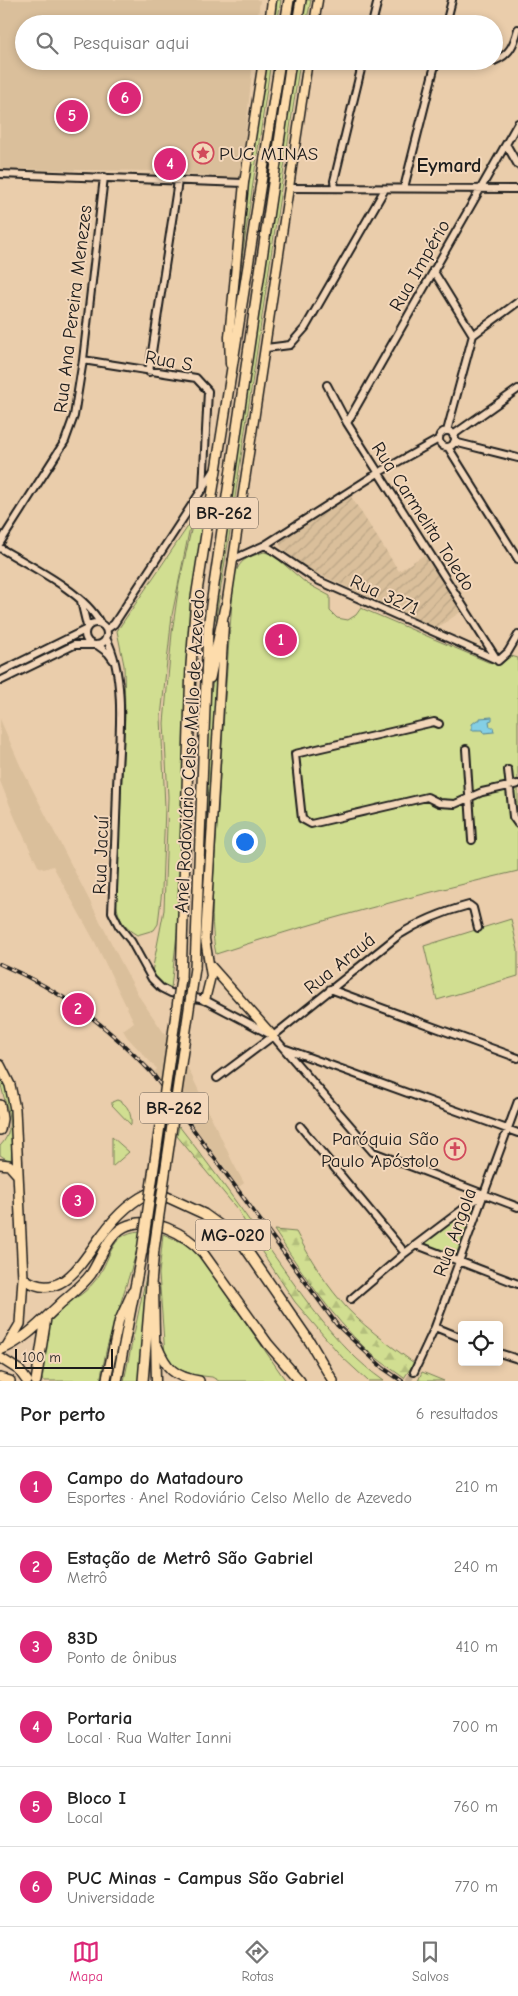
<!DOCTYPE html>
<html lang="pt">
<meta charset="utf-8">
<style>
:root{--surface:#fff;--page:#f2f2f2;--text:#222;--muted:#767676;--line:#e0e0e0;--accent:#db2777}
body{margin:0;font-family:"Comic Neue",sans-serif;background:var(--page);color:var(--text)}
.controls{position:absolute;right:15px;bottom:15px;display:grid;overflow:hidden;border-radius:5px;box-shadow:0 2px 8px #0003}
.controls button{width:45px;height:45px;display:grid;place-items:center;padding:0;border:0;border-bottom:1px solid var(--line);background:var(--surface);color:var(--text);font:25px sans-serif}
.scale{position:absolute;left:15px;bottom:12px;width:98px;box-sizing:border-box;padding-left:5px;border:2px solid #1c1c1c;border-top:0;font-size:14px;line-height:18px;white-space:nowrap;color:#1c1c1c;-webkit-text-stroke:4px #f3d7ba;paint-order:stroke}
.you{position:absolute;left:244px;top:841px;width:18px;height:18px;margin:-12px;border:4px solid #fff;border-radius:50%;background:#1a73e8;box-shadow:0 0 0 8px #1a73e833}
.badge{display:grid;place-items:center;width:32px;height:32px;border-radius:50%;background:var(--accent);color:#fff;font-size:16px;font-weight:700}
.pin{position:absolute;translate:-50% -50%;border:2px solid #fff;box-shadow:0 1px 5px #0006}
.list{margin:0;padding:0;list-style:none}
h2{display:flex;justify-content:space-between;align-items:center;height:65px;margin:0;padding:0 20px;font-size:21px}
h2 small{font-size:16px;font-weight:400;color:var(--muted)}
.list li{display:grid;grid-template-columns:32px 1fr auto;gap:15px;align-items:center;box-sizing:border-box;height:80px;padding:0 20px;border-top:1px solid var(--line)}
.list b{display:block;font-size:19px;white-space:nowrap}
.list p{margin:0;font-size:16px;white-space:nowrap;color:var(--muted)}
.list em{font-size:16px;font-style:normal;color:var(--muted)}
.icon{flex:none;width:28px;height:28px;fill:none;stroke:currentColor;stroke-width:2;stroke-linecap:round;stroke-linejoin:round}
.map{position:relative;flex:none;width:518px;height:1381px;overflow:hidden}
.search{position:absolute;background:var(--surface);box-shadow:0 2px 8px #0003;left:15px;right:15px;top:15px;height:55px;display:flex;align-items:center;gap:12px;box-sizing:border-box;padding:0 18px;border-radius:28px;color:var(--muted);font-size:19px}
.sheet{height:545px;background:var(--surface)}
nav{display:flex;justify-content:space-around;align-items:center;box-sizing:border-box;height:70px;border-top:1px solid var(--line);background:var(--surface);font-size:14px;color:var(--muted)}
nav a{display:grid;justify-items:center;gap:2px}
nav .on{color:var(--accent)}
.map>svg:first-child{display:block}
</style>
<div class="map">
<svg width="518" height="1381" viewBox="0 0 518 1381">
<defs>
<pattern id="industrial-furrows" width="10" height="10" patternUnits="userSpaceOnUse" patternTransform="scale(1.25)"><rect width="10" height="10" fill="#dabf9b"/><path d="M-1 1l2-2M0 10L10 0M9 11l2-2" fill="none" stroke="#baa485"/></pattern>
<pattern id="forest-firs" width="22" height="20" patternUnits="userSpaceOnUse" patternTransform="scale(1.25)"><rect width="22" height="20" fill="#d1de91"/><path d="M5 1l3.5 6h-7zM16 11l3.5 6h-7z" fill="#b3be7c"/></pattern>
<pattern id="water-ripples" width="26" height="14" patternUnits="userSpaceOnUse" patternTransform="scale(1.25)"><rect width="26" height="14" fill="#84cfe5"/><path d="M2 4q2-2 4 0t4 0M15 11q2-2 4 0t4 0" fill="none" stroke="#71b1c4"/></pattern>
</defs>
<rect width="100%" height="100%" fill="#eacdab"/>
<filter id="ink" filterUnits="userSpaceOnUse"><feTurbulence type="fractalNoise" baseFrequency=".02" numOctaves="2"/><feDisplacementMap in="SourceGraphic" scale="10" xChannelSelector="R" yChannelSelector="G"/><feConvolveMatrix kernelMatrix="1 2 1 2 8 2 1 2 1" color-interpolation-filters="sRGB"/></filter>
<g filter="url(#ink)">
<path fill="#dabf9b" d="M0,0H260L257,24H24V61H253L241,179L157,171L0,169Z
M0,719L20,765L121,962L140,998L188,1068L233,1163L244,1183L239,1187L154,1072L157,1069L127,1037L123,1030L134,1022L95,942L53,866L44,869L38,866L15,818L0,781Z"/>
<path fill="url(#industrial-furrows)" d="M350,495L399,571L424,555L462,611L437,628L308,569L282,549L279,542Z"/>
<path fill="#d1de91" stroke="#767d56" d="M277,0H281L277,24H273Z
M305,0H311L306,24H301Z
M267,61H271L238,285L237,279L252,156Z
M294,61H300L230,531L216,617L211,631Z
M201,507L203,523L189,623L181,897L171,988L164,986L152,972L164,910L168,797L164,723L172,633L179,584L192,526Z
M191,522L172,615L161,717L165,807L162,890L158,924L154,930L137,935C123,927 119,919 116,903L125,715L124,665L117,631Z
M264,552L272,554L306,583L330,596V611L337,618L348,620L356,615L361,608L488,662L500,664L511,656L518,658V871C416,895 316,921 216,954C208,917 215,863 217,825C222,742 227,660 234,577C240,559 246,558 264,552Z
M217,664L209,809L206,962L198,939L208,705Z
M511,919L518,950V976L437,1000L424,946Z
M0,1075C15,1104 13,1131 11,1162L0,1155V1146C21,1125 0,1099 0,1075Z
M117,1100C128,1103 132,1115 131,1125L112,1105V1102Z
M112,1137L129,1152L112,1167Z
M472,1205L475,1207L455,1257L423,1245Z
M140,1231L138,1247L107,1347L100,1381H43L40,1375C42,1364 46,1325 50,1318C57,1307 68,1304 77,1297C83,1294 90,1287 94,1282C112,1261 108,1233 140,1231Z
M163,1234L188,1245L201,1258L286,1381H219L212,1377L194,1375L181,1370L171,1364L165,1355L159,1274Z
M147,1272L139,1381H124Z"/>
<path fill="url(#forest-firs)" stroke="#767d56" d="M179,1126C208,1163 236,1201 263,1240C299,1290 333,1345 384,1381H368L342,1357L295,1302L260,1249L238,1210L177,1136Z
M274,1230L296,1232C309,1256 322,1279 340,1300C357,1322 391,1346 414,1363L404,1378C392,1369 378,1360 367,1350C330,1315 302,1272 274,1230Z
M422,1372L444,1381H418Z"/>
<path fill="url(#water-ripples)" stroke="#5a8795" d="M492,717V720L489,721L490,727H493L494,732L484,733L483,730H472V724L477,720H480V718Z"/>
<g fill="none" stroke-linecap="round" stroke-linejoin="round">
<path stroke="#c1aa8e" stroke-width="6" stroke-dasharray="6 3" stroke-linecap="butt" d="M408,1381L414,1372"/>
<g stroke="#1c1c1c" stroke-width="10">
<path id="minor" d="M372,24L378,0
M446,24L452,0
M494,61C510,55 514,44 518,29
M506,144L518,165
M0,174L244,183
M335,187L334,181L363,61
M290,188L518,189
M404,188L436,61
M433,270L473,335L447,431
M473,335L518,302
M266,348L290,345L305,328L385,189
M83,360L196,378L208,391L203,489
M149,372L178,181
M327,385L347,423L498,661
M347,423L518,123
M439 439a8 8 0 1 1 16 0a8 8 0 1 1-16 0Z
M453,435L518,389
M454,442L518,458
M448,447L518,559
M0,543L65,441L74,416L83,360L104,177
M265,545L317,580L497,660
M0,548C30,566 84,592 100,623
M232,560L265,545L378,473L439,439
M81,601L87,626
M85 634a11 11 0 1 1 22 0a11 11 0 1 1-22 0Z
M107,629L114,624L214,471
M106,638C127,677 119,742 117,786C116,828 114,870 112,912L119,926L131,941L152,979L161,988L171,993L205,1000L273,1036L373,1152L518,1207
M97,645L108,653L114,661
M498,661L508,652L518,635
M0,672L85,630
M0,681L74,645H93
M439,724L434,722L295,754L302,819L311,824L427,797L439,803L455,804L482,792L518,784
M466,749L472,840
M508,770L513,817L518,824
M330,989L518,1058
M286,1049L518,1133
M217,1078L273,1036L399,935C422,920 443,912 469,905L473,908L478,928
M300,1126L405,1253
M417,1245L518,1284
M351,1299L405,1253L483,1194
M435,1327L462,1338
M499,1353L518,1359
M414,1372L435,1327L518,1101"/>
</g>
<g stroke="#1c1c1c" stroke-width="11">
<path id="major" d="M269,24L272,0
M314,24L318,0
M230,364L229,337L244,183L263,61
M225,613L308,61
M210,965L273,1036
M205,1000L211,976L205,939L224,624
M154,1288L156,1381
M106,1381L119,1321L132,1292"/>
</g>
<g stroke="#1c1c1c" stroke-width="12">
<path id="highway" d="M285,24L289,0
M297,24L301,0
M210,678L225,607
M195,968L208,629L211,605L291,61
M181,979L191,665L196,598L280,61
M0,1065L10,1085L15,1109L23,1278C61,1305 82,1261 102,1235C115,1217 133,1199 154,1191L204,1214L229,1232L244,1246L310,1342L333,1381
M0,1105L2,1119L0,1130
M0,1164L9,1165L18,1175
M7,1346L20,1324L23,1278
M157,1346C166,1368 174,1377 199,1381
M0,1350C25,1340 42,1321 61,1303C71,1294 83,1285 91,1274C101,1259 107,1236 124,1227C150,1214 186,1234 203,1253L268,1344L300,1381
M0,1358L19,1370L27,1381
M0,1378L10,1381
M36,1381L46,1318
M117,1381L142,1251
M143,1381L154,1249"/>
</g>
<use href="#minor" stroke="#f3d7ba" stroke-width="6"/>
<use href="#major" stroke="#fddcac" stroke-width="8"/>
<use href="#highway" stroke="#fddcac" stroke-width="9"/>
<g stroke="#1c1c1c" stroke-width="4">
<path id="rail" d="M0,964C63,991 105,1024 152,1073L337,1325L383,1368L402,1381"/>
</g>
<use href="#rail" stroke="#f3d7ba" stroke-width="2" stroke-dasharray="5.5" stroke-linecap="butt"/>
<g stroke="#1c1c1c" stroke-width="12" stroke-linecap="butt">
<path id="highway-bridge" d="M154,1249L195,968
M142,1251L181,979"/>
</g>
<use href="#highway-bridge" stroke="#fddcac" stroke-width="9"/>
</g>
</g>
<defs>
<g id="sight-ring" transform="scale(1.125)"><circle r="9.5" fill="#f3d7ba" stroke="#d1495b" stroke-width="1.5"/><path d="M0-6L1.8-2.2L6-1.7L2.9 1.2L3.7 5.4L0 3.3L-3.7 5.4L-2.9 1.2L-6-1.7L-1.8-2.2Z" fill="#d1495b"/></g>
<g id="church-ring" transform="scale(1.125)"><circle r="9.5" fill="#f3d7ba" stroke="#d1495b" stroke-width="1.5"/><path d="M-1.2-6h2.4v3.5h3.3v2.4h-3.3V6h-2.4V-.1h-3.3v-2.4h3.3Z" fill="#d1495b"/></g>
</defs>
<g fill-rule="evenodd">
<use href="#sight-ring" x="203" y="153"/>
<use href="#church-ring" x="455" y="1149"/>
</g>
<g text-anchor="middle" stroke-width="4" stroke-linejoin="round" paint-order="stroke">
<g fill="#f3d7ba" stroke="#5c544b" stroke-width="1">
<rect x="190" y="497.5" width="68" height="31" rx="4"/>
<rect x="140" y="1092.5" width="68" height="31" rx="4"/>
<rect x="195.5" y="1219.5" width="75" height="31" rx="4"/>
</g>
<g font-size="18" font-weight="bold" fill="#1c1c1c">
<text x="224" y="519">BR-262</text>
<text x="174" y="1114">BR-262</text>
<text x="233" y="1241">MG-020</text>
</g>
<g font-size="19" fill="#1c1c1c" stroke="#f3d7ba" text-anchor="start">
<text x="219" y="160">PUC MINAS</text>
<text x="439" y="1145" text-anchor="end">Paróquia São<tspan x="439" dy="22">Paulo Apóstolo</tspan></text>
</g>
<g font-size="19" fill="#1c1c1c" stroke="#f3d7ba">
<text transform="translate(419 265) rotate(-60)" y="7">Rua Império</text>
<text transform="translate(72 309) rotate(-83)" y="7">Rua Ana Pereira Menezes</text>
<text transform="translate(169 360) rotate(10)" y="7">Rua S</text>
<text transform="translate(424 516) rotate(57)" y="7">Rua Carmelita Toledo</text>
<text transform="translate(385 594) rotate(24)" y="7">Rua 3271</text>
<text transform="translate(189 751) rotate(-87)" y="7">Anel Rodoviário Celso Mello de Azevedo</text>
<text transform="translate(100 855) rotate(-88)" y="7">Rua Jacuí</text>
<text transform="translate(339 963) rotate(-39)" y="7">Rua Arauá</text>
<text transform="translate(454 1232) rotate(-70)" y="7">Rua Angola</text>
</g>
<g font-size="20" font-weight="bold" fill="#1c1c1c" stroke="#f3d7ba">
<text x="449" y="172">Eymard</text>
</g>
</g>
</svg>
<div class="controls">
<button><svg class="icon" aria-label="locate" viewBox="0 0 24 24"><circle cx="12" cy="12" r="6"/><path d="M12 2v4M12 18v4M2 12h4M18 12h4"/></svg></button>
</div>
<div class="scale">100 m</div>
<div class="you"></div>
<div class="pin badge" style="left:281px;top:640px">1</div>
<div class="pin badge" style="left:78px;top:1009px">2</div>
<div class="pin badge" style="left:78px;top:1201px">3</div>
<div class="pin badge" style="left:170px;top:164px">4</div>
<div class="pin badge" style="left:72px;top:116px">5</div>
<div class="pin badge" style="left:125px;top:98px">6</div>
<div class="search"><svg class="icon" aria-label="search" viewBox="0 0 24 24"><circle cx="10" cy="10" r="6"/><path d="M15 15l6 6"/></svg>Pesquisar aqui</div>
</div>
<section class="sheet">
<h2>Por perto<small>6 resultados</small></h2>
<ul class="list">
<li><span class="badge">1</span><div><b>Campo do Matadouro</b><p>Esportes · Anel Rodoviário Celso Mello de Azevedo</p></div><em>210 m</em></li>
<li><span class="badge">2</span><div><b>Estação de Metrô São Gabriel</b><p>Metrô</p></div><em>240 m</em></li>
<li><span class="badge">3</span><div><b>83D</b><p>Ponto de ônibus</p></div><em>410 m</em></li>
<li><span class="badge">4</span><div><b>Portaria</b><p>Local · Rua Walter Ianni</p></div><em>700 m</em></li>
<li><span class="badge">5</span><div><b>Bloco I</b><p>Local</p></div><em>760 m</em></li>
<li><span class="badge">6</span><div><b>PUC Minas - Campus São Gabriel</b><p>Universidade</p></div><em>770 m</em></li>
</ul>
</section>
<nav>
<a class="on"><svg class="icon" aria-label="map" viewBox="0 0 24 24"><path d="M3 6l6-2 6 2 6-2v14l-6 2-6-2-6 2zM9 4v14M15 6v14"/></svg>Mapa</a>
<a><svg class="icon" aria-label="directions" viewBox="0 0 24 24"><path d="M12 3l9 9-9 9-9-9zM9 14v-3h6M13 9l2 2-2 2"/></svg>Rotas</a>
<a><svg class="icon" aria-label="saved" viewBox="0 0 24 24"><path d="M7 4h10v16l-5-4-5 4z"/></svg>Salvos</a>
</nav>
